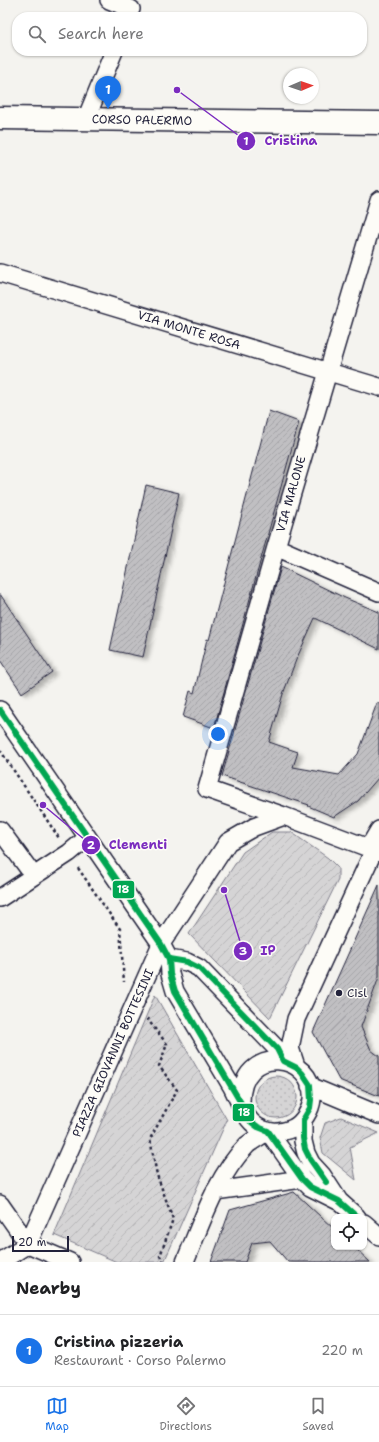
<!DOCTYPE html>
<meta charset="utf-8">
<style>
:root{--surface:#fff;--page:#f2f2f2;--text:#202124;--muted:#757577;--line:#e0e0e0;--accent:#1a73e8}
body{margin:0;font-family:"Shantell Sans",sans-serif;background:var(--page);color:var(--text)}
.controls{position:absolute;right:12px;bottom:12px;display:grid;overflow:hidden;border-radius:8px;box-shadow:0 1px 3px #0004}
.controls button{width:36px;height:36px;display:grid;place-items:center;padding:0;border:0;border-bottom:1px solid var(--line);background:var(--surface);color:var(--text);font:20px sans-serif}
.compass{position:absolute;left:283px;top:68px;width:36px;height:36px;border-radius:50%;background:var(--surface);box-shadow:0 1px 3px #0004;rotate:88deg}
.scale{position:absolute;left:12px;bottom:10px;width:57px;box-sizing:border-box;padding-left:4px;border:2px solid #22223b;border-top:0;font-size:11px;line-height:14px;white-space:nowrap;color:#22223b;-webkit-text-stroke:3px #fdfcf7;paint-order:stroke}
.you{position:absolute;left:218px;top:734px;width:14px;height:14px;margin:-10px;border:3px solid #fff;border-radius:50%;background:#1a73e8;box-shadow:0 0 0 6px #1a73e833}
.badge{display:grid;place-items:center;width:26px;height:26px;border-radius:50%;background:var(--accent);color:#fff;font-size:13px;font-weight:700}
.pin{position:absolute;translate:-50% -33px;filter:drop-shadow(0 1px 2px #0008)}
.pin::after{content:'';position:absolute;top:21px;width:14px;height:12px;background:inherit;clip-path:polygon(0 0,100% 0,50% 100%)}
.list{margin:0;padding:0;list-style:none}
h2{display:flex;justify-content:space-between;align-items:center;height:52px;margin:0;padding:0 16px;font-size:17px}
h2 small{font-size:13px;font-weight:400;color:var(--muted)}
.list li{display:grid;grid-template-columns:26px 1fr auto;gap:12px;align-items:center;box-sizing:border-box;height:72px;padding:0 16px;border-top:1px solid var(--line)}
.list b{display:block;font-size:15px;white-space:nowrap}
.list p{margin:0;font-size:13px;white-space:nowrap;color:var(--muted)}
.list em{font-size:13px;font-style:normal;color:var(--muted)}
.icon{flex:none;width:22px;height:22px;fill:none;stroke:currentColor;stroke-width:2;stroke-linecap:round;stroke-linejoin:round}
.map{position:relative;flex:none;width:379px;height:1262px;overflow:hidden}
.search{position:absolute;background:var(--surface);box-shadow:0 1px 3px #0004;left:12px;right:12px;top:12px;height:44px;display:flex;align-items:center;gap:10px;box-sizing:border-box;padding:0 14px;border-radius:16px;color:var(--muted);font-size:15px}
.sheet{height:124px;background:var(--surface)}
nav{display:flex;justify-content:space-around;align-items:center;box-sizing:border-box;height:56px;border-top:1px solid var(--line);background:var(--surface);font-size:11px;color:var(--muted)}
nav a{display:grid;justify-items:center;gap:2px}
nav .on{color:var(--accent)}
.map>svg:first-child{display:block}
</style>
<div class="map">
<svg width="379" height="1262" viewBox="0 0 379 1262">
<defs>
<pattern id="grass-dots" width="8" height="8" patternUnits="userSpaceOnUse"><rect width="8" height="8" fill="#d5d4d5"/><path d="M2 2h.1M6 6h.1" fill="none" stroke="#b7b6b8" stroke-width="1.8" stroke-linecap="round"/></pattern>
<pattern id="garden-furrows" width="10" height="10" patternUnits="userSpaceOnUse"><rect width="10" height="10" fill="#d5d4d5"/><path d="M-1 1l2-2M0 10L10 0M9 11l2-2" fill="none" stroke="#b7b6b8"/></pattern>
<pattern id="building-hatch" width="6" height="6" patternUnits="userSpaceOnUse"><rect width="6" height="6" fill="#c0bfc2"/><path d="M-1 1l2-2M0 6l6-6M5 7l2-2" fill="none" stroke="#a5a4a8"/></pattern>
<filter id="shadow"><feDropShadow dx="4.5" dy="2.5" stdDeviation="2" flood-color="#0004"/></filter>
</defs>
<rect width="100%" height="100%" fill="#f4f3ef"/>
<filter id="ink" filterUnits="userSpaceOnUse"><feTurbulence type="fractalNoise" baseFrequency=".025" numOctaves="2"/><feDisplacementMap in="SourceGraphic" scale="8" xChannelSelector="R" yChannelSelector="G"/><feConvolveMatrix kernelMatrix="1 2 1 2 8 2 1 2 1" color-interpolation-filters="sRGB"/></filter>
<g filter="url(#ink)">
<path fill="url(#grass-dots)" stroke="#7c7b88" d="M255 1097a21 21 0 1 1 42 0a21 21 0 1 1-42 0Z"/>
<path fill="url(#garden-furrows)" stroke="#7c7b88" d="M272,832H291L328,858L338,868V880L270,1018L189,934L243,852Z
M155,995L227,1120L164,1262H117L54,1235Z
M341,1117L379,1133L350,1147L356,1180L323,1153L320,1138L325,1123Z"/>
<path fill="url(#building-hatch)" stroke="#22223b" filter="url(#shadow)" d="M269,411L299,422L214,728L183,717L190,691L194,693L207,639L209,640Z
M146,485L179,493L143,657L110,650Z
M281,567L345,598L379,612V649L315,618L296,660L283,694L269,742L298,752L293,767L339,775L358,754L377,703H379V777L358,801L334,817L308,806L309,805L222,776Z
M0,594L52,672L22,693L0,660Z
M379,885V977L361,1027L371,1050L379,1056V1096L339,1080L313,1032Z
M294,1192L334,1229V1247H354L370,1262H288L270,1241L252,1243L245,1262H211L230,1210Z"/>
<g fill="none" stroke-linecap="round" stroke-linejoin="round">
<g stroke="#22223b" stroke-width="20">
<path id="minor" d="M109,0L131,9
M86,119L114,51
M379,200L276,547L207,789L284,816L379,852
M0,273L379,387
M276,547L379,592
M0,710L161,944L169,959L170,974L175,991C194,1023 213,1055 232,1087C239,1100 245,1120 258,1127C269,1134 282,1133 293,1128C303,1123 311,1110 312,1099C316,1053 240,1042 241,1103
M0,830L34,876
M369,847L379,830
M0,898L69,853L87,838
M169,959L187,962L199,968L277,1049L283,1061
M296,1066L290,1048L296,1019L374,850
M310,1086L379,1115
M303,1120V1141L306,1153L311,1163L322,1175L339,1201L357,1217
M268,1131L302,1179L310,1187L338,1201
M215,1191L302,1179
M0,1204L28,1244
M364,1223L379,1236
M28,1244L161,944L228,842L254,827L284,816
M28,1244L70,1262
M0,1262L28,1244
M185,1262C202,1222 216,1177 247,1145C253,1140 261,1136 268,1131"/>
</g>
<g stroke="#22223b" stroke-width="25">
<path id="secondary" d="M0,118L379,123"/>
</g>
<path stroke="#22223b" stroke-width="2.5" stroke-dasharray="3 3" stroke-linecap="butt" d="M0,750L59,838
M78,868L120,929L124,982
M149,1018L148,1020L167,1044L159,1066L177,1090L150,1139L157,1175L173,1219L160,1256L164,1262"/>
<use href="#minor" stroke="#fdfcf7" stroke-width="17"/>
<use href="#secondary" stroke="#fdfcf7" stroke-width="22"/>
<g stroke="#fdfcf7" stroke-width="9">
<path id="bus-1" d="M0,710L161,944L169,959L170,974L175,991L241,1103L244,1113L250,1121L258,1127L268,1131L302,1179L310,1187L339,1201L357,1217
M169,959L187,962L199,968L277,1049L283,1061L297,1068L302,1073L310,1085L311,1100L310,1108L303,1120V1138L305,1149L310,1159L326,1182"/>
</g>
<use href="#bus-1" stroke="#00a651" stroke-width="6"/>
</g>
</g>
<circle fill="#22223b" stroke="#fdfcf7" stroke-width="1.5" cx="339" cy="993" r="4"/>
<g text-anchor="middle" stroke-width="3" stroke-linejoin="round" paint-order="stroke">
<g font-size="12" fill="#22223b" stroke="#fdfcf7">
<text transform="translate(142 120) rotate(1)" y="4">CORSO PALERMO</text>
<text transform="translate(189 330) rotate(17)" y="4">VIA MONTE ROSA</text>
<text transform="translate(291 494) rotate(-74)" y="4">VIA MALONE</text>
<text transform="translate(113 1053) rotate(-66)" y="4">PIAZZA GIOVANNI BOTTESINI</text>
</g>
<g font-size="12" fill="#22223b" stroke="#fdfcf7" text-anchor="start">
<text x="347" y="997">Cisl</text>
</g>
</g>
<path fill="none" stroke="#7b2cbf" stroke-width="1.5" d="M177 90L246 141M43 805L91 845M224 890L243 951"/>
<g fill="#7b2cbf" stroke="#fdfcf7" stroke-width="1.5">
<circle cx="177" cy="90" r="4"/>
<circle cx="43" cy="805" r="4"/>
<circle cx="224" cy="890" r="4"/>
<circle cx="246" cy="141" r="10"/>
<circle cx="91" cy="845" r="10"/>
<circle cx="243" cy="951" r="10"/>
</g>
<g font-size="12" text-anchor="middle" font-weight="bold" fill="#fff">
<text x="246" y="145">1</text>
<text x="91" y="849">2</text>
<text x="243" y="955">3</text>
</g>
<g font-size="13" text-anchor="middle" font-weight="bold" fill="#7b2cbf" stroke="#fdfcf7" stroke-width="3" stroke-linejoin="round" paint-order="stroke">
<text x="291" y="145">Cristina</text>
<text x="138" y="849">Clementi</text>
<text x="268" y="955">IP</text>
</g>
<g stroke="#fdfcf7" stroke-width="1.5">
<rect x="112" y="880" width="23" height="19" rx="4" fill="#00a651"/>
<rect x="232" y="1103" width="23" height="19" rx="4" fill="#00a651"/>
</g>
<g font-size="11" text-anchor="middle" font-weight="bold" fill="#fff">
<text x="123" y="893">18</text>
<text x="244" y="1116">18</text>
</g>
</svg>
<div class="controls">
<button><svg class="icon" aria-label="locate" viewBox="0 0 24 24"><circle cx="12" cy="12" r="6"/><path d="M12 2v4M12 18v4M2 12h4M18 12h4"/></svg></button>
</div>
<svg class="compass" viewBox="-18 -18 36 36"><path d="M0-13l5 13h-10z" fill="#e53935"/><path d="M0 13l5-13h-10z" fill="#757577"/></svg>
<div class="scale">20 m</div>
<div class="you"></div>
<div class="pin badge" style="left:108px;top:109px">1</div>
<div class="search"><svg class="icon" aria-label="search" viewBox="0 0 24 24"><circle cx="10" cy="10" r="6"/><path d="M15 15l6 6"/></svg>Search here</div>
</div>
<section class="sheet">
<h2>Nearby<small></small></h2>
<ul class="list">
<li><span class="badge">1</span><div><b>Cristina pizzeria</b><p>Restaurant · Corso Palermo</p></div><em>220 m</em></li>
</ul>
</section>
<nav>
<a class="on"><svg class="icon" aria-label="map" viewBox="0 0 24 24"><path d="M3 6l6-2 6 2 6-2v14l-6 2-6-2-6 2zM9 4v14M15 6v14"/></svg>Map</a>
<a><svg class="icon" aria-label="directions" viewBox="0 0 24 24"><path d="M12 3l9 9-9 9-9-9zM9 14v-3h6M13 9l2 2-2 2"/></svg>Directions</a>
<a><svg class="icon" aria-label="saved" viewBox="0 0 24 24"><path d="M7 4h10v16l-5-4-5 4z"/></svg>Saved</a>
</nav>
